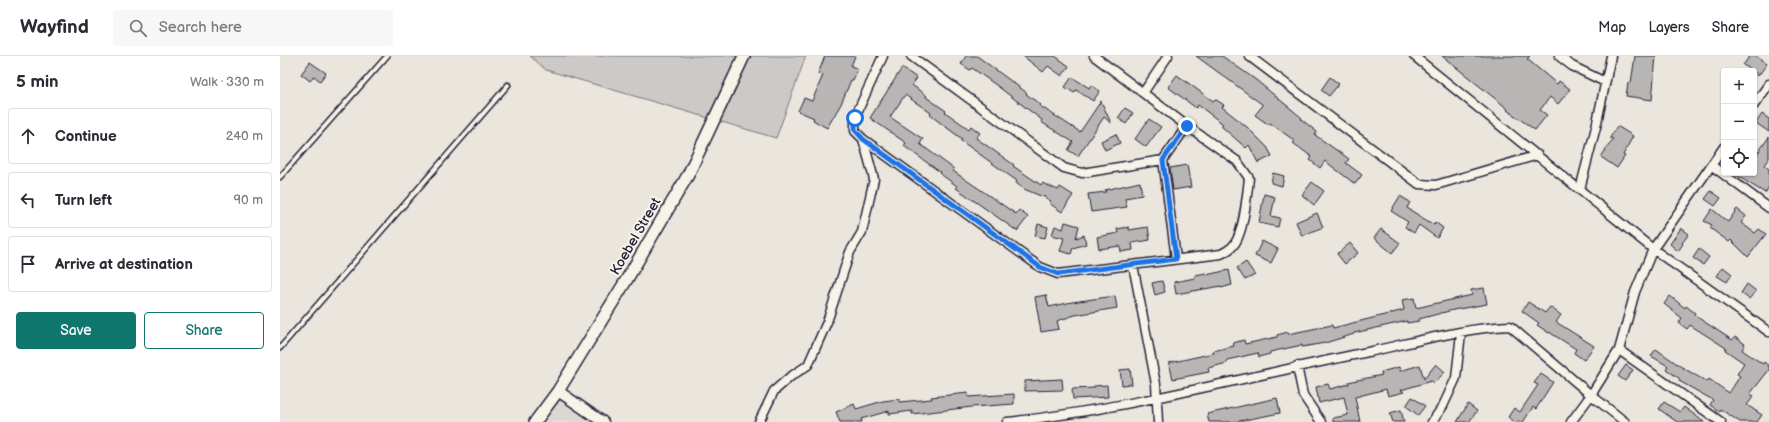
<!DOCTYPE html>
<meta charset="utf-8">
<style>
:root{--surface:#fff;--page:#f7f7f7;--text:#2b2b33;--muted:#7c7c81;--line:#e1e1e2;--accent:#0f766e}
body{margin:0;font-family:"Balsamiq Sans",sans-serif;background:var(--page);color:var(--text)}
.controls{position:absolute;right:12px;top:12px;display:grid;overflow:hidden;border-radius:4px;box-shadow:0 1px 3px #0004}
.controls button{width:36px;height:36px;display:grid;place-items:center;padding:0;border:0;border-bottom:1px solid var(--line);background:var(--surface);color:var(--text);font:20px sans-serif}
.stop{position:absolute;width:12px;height:12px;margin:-9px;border:3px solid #1a73e8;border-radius:50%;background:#fff}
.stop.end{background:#1a73e8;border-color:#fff;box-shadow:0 1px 4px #0008}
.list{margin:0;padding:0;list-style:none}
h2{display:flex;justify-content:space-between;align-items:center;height:52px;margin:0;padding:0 16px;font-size:17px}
h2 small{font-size:13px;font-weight:400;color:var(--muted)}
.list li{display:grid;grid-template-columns:26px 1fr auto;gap:12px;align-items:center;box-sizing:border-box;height:56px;margin:0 8px 8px;padding:0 8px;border:1px solid var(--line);border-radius:4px}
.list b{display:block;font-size:15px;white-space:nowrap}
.list em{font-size:13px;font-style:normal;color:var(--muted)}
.actions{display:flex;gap:8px;padding:12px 16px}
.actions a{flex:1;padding:9px 0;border:1px solid var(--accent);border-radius:4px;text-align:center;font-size:14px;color:var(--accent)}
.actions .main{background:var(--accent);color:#fff}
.icon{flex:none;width:22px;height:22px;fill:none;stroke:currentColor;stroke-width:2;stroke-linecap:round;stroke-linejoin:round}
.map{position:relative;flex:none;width:1489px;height:366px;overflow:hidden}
header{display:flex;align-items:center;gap:24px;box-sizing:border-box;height:56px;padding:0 20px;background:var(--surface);border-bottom:1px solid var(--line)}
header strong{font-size:19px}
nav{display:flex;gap:22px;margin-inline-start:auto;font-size:14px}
.search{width:280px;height:36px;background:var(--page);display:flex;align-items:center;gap:10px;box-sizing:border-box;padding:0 14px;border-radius:4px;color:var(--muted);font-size:15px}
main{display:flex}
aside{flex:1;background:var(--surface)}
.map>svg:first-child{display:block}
</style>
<header>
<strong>Wayfind</strong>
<div class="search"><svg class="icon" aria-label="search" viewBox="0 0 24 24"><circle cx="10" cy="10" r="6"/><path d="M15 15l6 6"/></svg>Search here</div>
<nav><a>Map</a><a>Layers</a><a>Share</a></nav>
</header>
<main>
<aside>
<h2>5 min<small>Walk · 330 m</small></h2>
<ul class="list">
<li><svg class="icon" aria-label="ahead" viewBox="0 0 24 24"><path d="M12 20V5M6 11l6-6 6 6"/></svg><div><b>Continue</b></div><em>240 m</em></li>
<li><svg class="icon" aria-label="left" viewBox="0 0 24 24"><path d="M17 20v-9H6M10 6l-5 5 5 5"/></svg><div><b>Turn left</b></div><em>90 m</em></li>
<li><svg class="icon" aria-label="arrive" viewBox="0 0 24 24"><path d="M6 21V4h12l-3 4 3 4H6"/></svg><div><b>Arrive at destination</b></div></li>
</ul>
<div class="actions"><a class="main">Save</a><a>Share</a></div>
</aside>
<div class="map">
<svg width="1489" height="366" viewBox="0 0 1489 366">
<rect width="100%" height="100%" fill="#eae6de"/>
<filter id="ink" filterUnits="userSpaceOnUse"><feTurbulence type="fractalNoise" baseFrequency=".025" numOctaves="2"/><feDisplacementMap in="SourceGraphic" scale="8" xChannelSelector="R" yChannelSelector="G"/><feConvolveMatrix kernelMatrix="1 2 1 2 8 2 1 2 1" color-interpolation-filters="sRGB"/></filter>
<g filter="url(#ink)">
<path fill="#dbd8d2" d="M278,335L323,366H255Z"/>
<path fill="#cdc9c6" stroke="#787680" d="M250,0H526L496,82L266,14Z"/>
<path fill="#b8b6b5" stroke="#22223b" d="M545,0H575L571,10L578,13L573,24H571L561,48L547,72L533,64L534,62L518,55L524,42L532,45L543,19L538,18Z
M686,0H697L747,37L746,38L761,49L760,50L800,76L821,45L831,67L824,61L798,100L788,94L793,86L761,66L762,64L716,29L692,12L690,14L681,8Z
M743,0H775L789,10L782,20L768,10L763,16Z
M916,0H942L976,24L1022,62L1021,63L1037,76L1035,79L1069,103L1066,107L1082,119L1075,128L1045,105L1040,112L1030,104L1032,101L1013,87L1015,85L990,67L989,69L975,59L983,49Z
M1162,0H1250L1247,3L1277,28L1279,25L1290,33L1278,48L1270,41L1260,54L1267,59L1255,74L1227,54L1228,53Z
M1355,0H1376L1372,44L1346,40L1348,27H1351Z
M1470,0H1476L1487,8L1478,20L1474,15L1463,9Z
M30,6L46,17L40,25L34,20L30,25L21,18Z
M622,12L637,22L632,29L647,40L646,41L666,55L665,56L689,73L691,70L700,77L696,82L734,109L733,110L761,129L762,127L778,134L780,131L793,139L782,156L769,147L771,145L764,141V140L763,141L744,133L736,127L737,125L680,84L682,83L650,59L651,57L625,39L610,61L643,83L640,88L674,113L673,115L736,158L739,154L748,161L737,175L676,132L677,130L659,117L660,116L624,90L626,87L590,62Z
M897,19L933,45L935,43L944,49L942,51L967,71L987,91L992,100L978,107L969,89L966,92L941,70L943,68L918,49L916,52L888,31Z
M792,21L809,32L811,29L820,35L813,45L796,34L794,37L785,31Z
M1050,21L1059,28L1049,40L1041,34Z
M845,52L853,57L846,68L838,62Z
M1482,58L1489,63V76L1476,67Z
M869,63L881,71L866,91L855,83Z
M1337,70L1353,80L1343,99L1345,100L1337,112L1321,101L1333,83L1330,82Z
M836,78L840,87L825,94L821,85Z
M1489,81V102L1484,109L1489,113V131L1485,137L1453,117H1474V102Z
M907,109L911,131L893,134L890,112Z
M993,117L1004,120L1002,130L991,127Z
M860,126L862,139L845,142L847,151L811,156L808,138L826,136L825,134Z
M1032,126L1044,135L1034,149L1022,139Z
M1431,135L1441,142L1435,150L1425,143Z
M984,138L995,141L991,160L1000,162L998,171L979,167Z
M1120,140L1130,146L1127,152L1154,169L1155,166L1163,172L1157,182L1139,169L1134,177L1125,171L1128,166L1111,155Z
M1432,153L1448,166L1457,153L1466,160L1461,167L1475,177L1479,173L1486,178L1468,201L1451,184L1449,186L1430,172L1432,169L1424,165Z
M1037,157L1043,171L1022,180L1016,166Z
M785,166L799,170L796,182L804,179L806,188L793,192L791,198L780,195L784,182L772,179L775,170L783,173Z
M758,168L768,171L765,182L755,180Z
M849,171V174L868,171L870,184L852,187L853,194L841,196L840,190L819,193L817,181L838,177L837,173Z
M1401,172L1409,178L1402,187L1403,188L1398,195L1390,188Z
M1101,173L1120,187L1112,197L1094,182Z
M982,185L998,193L991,207L975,200Z
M1070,187L1078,197L1065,208L1057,198Z
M1419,193L1429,201L1423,209L1413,202Z
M966,206L975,219L965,224L957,212Z
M1443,211L1452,218L1447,226L1437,220Z
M949,214L952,229L941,232V230L896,238L894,226L915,222V219L926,217V219Z
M882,225L885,236L875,239L872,227Z
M1467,228L1476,235L1469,243L1461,237Z
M1204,232L1207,248L1173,254L1139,263V265L1127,267V265L1074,277V278L1045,287L1022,291V289L990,296V298L979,301L978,297L947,304V307L928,312L929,316L893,323L889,307L934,297L933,295L954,290L953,287L964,284L965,288L997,281V279L1008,276V278L1052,269L1053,272L1124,254L1122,244L1134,242L1136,252L1192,239L1191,234Z
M766,239L769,251L792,246L835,240L837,252L795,259L777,265L779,273L761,276L755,241Z
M1390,240L1405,252L1406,250L1415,257L1414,259L1452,284L1455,281L1465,288L1462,294L1483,308L1484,306L1489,310V314L1470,338L1474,340L1467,349L1482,359L1477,366H1460L1440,353L1439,355L1430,349L1433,344L1399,325L1400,323L1386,313L1388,310L1371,300L1376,293L1400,310L1427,326L1429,323L1449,337L1460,320L1457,318L1464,307L1445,294L1446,292L1410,269L1407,273L1399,267L1402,262L1384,248Z
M1248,246L1265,257L1270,251L1281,259L1276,266L1314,290L1304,304L1294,297L1296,293L1269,276V277L1257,269L1259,267L1242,255Z
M1156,308L1165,316L1154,327L1151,325L1121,334L1124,336L1108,340L1106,333L1075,341L1080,366H1053V362L1068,359L1064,341L1039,347L1036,331L1048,328L1050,333L1069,328L1068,326L1102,319L1101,316L1119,311L1120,315L1140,309L1144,323Z
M1346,309L1353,314L1345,325L1338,320Z
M850,313L852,328L842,329L840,314Z
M1261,318L1273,326L1256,353L1253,351L1243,366H1235L1228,361L1234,352L1240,356L1258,329L1254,327Z
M782,323L783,334L745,335V325Z
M827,329L828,341L793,343L792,333L814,332V330Z
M688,337V341L734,338V348L692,351L632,358V355L609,358V355L581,363L582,366H560L556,356L574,348L576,353L603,345L619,343V346L652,343L651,341Z
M1132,341L1145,350L1138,359L1126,350Z
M997,342L1000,357L954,366H929L927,358Z
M1384,346L1400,356L1404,351L1424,366H1397L1379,353Z
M1188,348L1197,355L1189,366H1177Z
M1121,354L1124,366H1113L1110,357Z"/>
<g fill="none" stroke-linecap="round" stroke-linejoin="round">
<g stroke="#22223b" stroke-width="7">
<path id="service" d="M0,121L107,0
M0,292L228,29"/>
</g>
<g stroke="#22223b" stroke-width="11">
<path id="minor" d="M603,0L575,61V75L583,83L760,211L778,218L941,198C945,196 949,194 952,191C964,180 967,138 969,122L957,105L907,70
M631,0L784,112L802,117L883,104
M814,0L907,70L883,104L896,203
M969,0L1139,128L1156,129L1258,99
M1134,0L1373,193L1489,276
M1279,0L1292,10L1325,26
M863,37L888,0
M1474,49L1489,28
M1431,109L1489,152
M1300,133L1316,71L1331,0
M853,209L876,328L878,366
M1339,294L1441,366
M1017,310L1023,339L1041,366
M479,366L494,335L510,321L528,309L547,266L570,196L582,176L594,123L583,83
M727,366C849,353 968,320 1088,296C1135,286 1183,272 1230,270L1311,339L1345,366
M1152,366L1163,350L1176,322L1181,277
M1291,366L1311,339L1339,294L1355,236L1373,193L1444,91"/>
</g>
<g stroke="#22223b" stroke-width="13">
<path id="tertiary" d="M278,335L323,366"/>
</g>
<g stroke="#22223b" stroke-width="14">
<path id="secondary" d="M255,366L278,335L347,223L408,119L464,0"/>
</g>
<use href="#service" stroke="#f7f3e8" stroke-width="4"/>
<use href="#minor" stroke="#f7f3e8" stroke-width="8"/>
<use href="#tertiary" stroke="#f7f3e8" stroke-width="10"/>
<use href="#secondary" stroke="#f7f3e8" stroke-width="11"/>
</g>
</g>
<g fill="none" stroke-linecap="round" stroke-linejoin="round" filter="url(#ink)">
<path stroke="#1a73e8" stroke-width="5" d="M575,62V74L583,83L760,211L778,218L896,203L883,104L907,70"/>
</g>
<g text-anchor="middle" stroke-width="4" stroke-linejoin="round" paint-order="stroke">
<g font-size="14" fill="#22223b" stroke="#f7f3e8">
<text transform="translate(355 180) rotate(-60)" y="5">Koebel Street</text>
</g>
</g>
</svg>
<div class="controls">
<button>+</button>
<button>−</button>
<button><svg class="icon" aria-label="locate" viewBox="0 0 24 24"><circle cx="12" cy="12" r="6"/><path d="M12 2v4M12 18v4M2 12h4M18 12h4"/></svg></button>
</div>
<div class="stop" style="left:575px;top:62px"></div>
<div class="stop end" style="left:907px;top:70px"></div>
</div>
</main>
